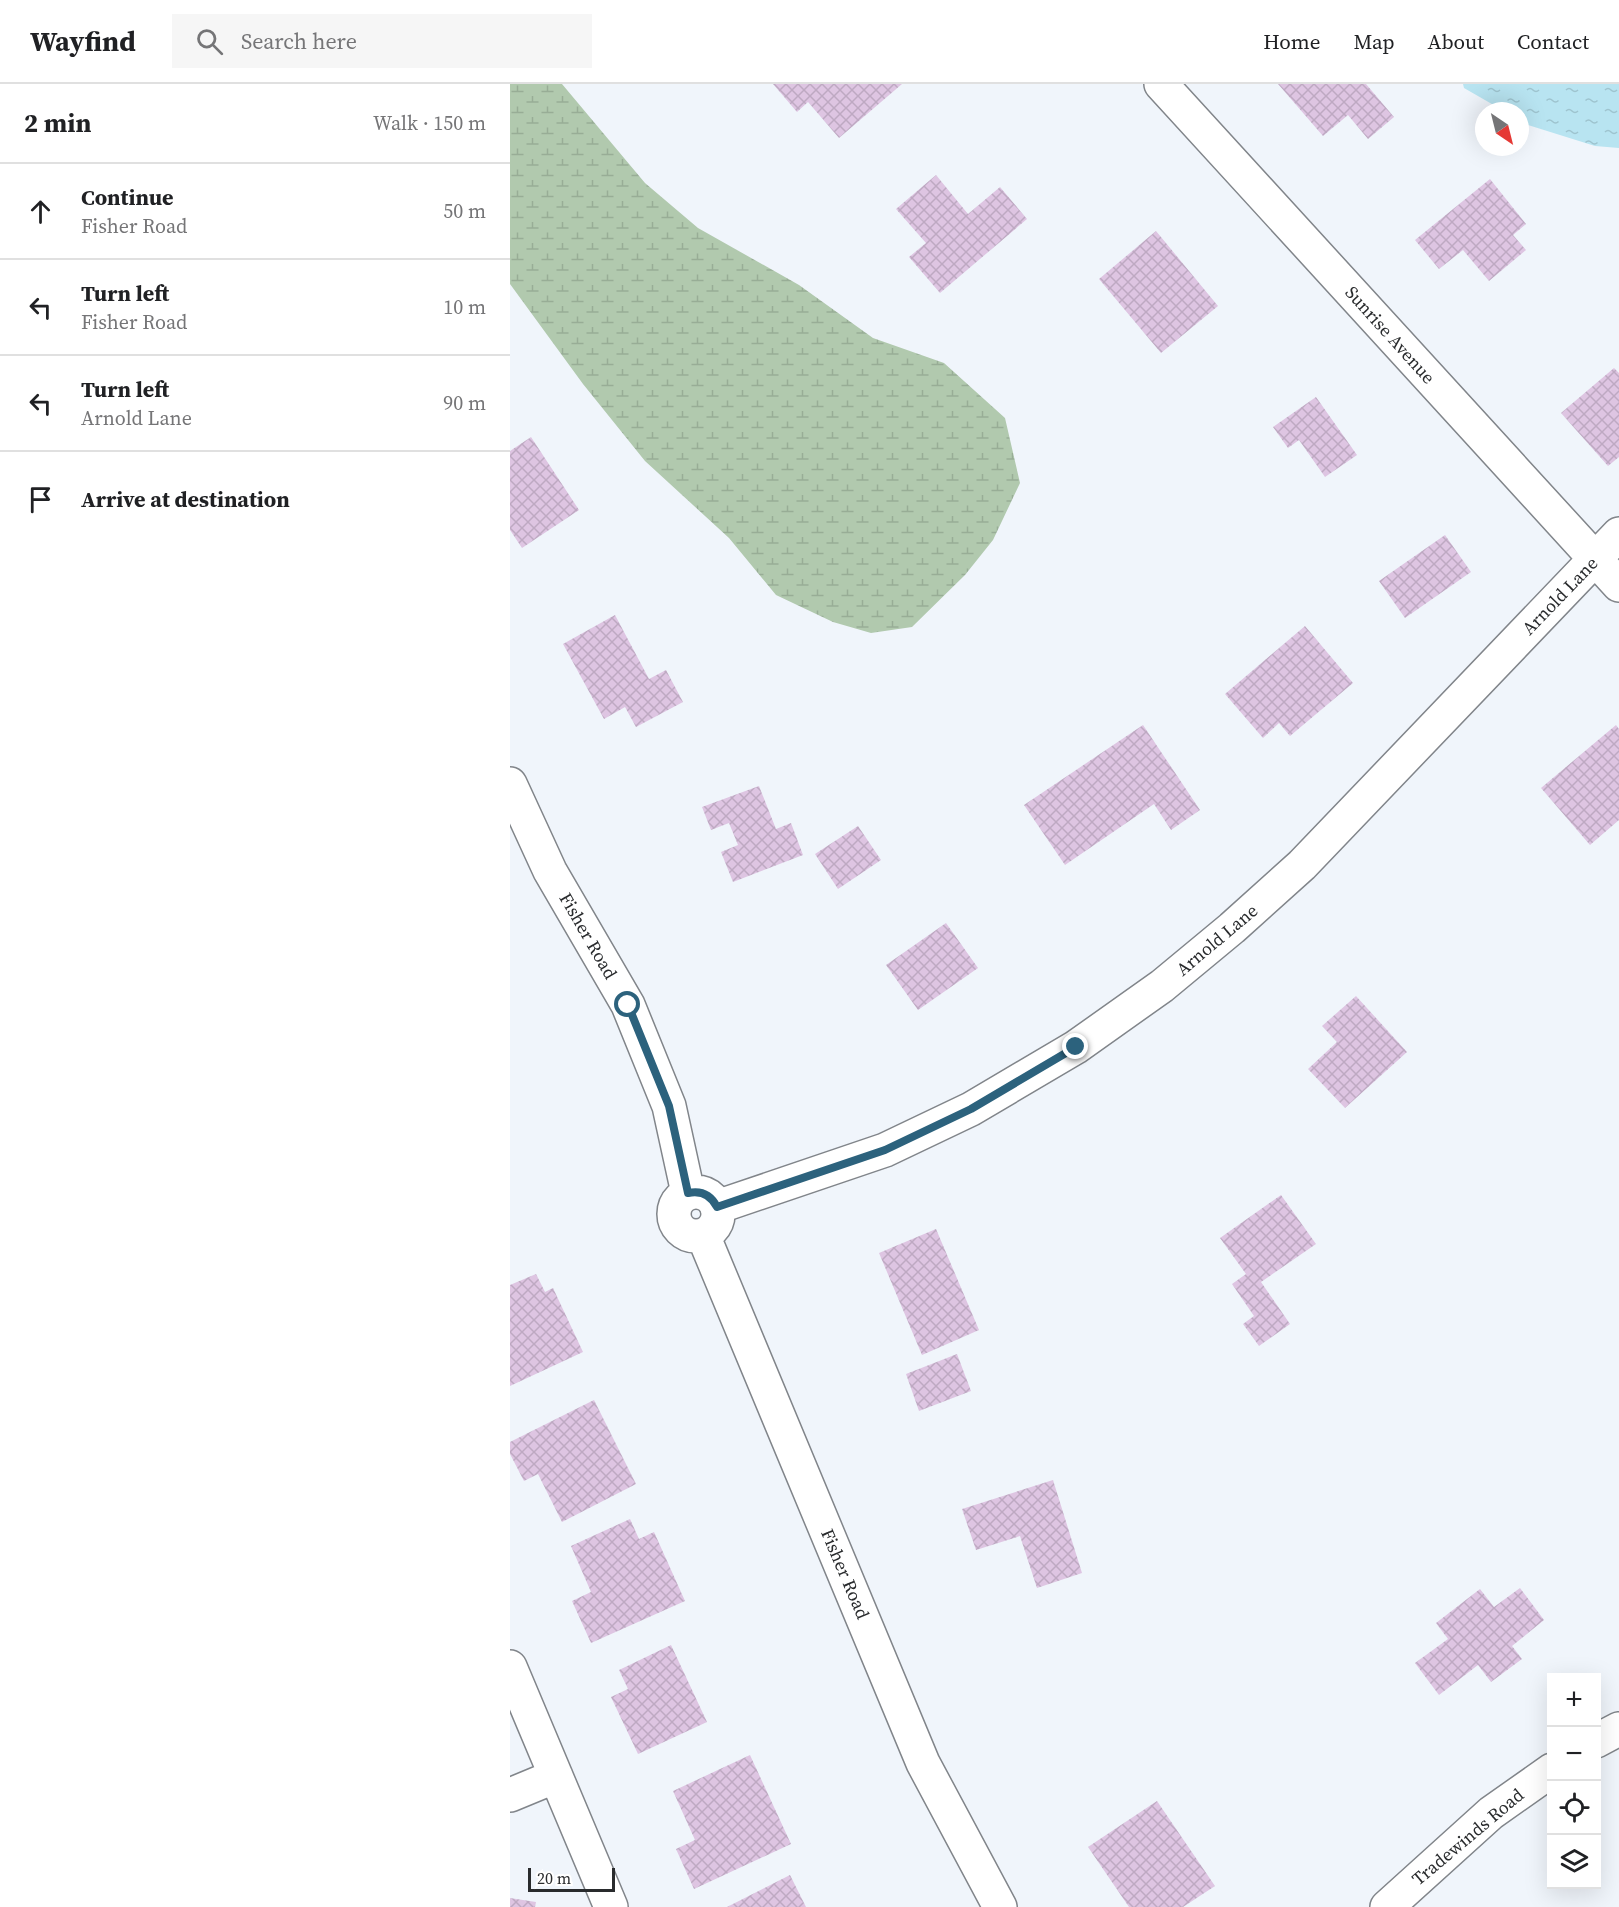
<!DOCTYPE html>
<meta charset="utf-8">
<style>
:root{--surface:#fff;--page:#f6f6f6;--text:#202124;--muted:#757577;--line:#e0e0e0}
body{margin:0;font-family:"Source Serif 4",serif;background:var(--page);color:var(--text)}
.controls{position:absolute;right:18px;bottom:18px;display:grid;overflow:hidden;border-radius:0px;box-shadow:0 6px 24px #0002}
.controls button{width:54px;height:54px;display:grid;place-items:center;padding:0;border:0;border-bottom:2px solid var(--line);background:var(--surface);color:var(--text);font:30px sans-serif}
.compass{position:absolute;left:965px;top:18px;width:54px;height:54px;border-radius:50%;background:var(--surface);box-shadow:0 6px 24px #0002;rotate:145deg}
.scale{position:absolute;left:18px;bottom:15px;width:87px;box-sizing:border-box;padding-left:6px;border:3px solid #292b2d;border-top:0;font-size:16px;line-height:21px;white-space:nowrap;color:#292b2d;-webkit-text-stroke:4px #fff;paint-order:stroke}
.stop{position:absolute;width:18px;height:18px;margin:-14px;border:4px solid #2c627d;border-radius:50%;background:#fff}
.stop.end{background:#2c627d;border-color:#fff;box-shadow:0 2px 6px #0008}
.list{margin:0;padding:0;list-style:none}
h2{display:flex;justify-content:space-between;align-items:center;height:78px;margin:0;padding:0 24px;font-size:26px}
h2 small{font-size:20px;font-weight:400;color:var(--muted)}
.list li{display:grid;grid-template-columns:39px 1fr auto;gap:18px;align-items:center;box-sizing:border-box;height:96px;padding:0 24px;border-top:2px solid var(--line)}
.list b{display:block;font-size:22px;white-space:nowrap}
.list p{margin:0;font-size:20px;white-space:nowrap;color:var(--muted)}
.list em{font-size:20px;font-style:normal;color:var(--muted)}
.icon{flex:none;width:33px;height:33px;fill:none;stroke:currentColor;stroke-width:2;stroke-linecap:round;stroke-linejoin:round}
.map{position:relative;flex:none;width:1109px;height:1823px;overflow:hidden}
header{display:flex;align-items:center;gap:36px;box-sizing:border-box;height:84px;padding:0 30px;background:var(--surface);border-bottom:2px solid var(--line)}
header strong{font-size:28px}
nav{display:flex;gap:33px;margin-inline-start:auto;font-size:21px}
.search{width:420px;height:54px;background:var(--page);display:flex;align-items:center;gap:15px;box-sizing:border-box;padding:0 21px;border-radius:0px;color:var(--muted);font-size:22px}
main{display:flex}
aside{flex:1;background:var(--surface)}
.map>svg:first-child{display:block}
</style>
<header>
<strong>Wayfind</strong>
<div class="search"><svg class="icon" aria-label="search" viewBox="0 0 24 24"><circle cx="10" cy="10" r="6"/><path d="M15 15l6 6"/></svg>Search here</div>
<nav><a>Home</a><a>Map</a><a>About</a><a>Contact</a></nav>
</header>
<main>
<aside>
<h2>2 min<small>Walk · 150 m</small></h2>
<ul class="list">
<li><svg class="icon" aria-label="ahead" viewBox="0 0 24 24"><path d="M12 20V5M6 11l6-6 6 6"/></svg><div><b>Continue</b><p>Fisher Road</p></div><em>50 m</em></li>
<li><svg class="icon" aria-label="left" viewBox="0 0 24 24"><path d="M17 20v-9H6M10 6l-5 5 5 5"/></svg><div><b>Turn left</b><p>Fisher Road</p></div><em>10 m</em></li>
<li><svg class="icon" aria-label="left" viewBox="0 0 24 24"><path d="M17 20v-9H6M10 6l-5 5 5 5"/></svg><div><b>Turn left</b><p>Arnold Lane</p></div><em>90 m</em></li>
<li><svg class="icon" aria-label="arrive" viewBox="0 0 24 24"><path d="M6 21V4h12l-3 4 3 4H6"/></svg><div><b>Arrive at destination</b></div></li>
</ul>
</aside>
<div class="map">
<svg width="1109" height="1823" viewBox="0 0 1109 1823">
<defs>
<pattern id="wetland-marsh" width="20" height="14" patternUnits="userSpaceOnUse" patternTransform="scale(1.5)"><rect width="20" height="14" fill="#b1c9ae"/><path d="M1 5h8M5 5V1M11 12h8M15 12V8" fill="none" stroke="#98ad96"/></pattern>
<pattern id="water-ripples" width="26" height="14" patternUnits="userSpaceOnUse" patternTransform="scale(1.5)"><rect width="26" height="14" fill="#b8e4f1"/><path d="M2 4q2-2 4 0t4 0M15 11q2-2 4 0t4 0" fill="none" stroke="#9ec4cf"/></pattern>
<pattern id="building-cross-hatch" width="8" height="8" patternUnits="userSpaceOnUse" patternTransform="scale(1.5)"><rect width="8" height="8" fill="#dec5e2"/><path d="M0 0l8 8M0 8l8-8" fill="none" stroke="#bea9c2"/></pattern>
</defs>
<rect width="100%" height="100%" fill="#f0f5fb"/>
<path fill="url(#wetland-marsh)" d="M0,0H52L135,99L188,144L289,201L363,254L434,279L495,334L510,399L483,456L455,491L402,543L361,549L323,538L266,511L219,454L135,377L73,300L0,200Z"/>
<path fill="url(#water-ripples)" d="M953,0H1109V64L1085,62L1018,41L1010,37V27H994L954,4Z"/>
<path fill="url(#building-cross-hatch)" d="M263,0H392L329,54L298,18L287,28Z
M768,0H856L884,33L858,55L838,31L813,52Z
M426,91L458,130L490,103L517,135L430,209L399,173L416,159L386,125Z
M980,95L1016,140L1003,151L1016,166L979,197L953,166L929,185L905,156Z
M646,147L708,222L651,269L589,195Z
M1104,284L1109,289V373L1098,382L1051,329Z
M806,313L847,371L815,393L789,356L778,364L763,343Z
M21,353L69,426L12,464L0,446V367Z
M935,451L961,488L895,534L869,497Z
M105,531L139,595L156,586L173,618L126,643L115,623L94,635L53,560Z
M795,542L843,599L780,652L769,639L753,654L715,610Z
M633,641L690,726L661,746L644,720L555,781L514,721Z
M1106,641L1109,645V736L1080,761L1031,704Z
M249,702L266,745L281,739L293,771L223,798L211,768L228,761L219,739L201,746L192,723Z
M348,742L371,776L328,805L305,770Z
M436,839L468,884L408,926L376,881Z
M846,912L897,968L835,1024L798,985L827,958L812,942Z
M771,1111L806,1160L751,1198L780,1240L749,1262L733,1240L744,1232L722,1200L736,1190L710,1154Z
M426,1145L469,1246L412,1271L369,1169Z
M26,1190L35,1208L43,1204L73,1268L0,1302V1201Z
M447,1270L461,1307L409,1327L396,1290Z
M84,1316L126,1400L52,1438L28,1390L14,1397L0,1370V1358Z
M543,1396L572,1489L527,1504L510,1452L466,1466L452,1425Z
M120,1435L129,1455L144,1448L175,1517L81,1559L62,1517L81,1508L61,1462Z
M1010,1504L1034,1536L1002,1562L1012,1575L981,1598L968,1581L929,1611L905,1579L938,1555L926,1539L970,1505L984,1523Z
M161,1561L197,1638L128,1670L101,1613L118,1605L109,1586Z
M240,1671L281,1760L184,1805L166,1765L185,1756L163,1707Z
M647,1717L705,1802L673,1823H619L578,1763Z
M280,1791L296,1823H217Z
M0,1814L26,1818L25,1823H0Z"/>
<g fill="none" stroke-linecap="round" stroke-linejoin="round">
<g stroke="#81858a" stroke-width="36">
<path id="street" d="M651,0L1109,501
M207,1123L375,1066L461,1025L566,963L652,902L722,844L792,781L1109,450
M0,1583L101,1823
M1086,1657L1109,1645
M0,1711L46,1692
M877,1823L981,1729L1042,1686"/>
</g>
<g stroke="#81858a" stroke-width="36">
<path id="secondary" d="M0,700L40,787L118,921L159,1022L178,1109
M164 1130a22 22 0 1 1 44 0a22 22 0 1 1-44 0Z
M193,1151L413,1679L490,1823"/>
</g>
<use href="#street" stroke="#fff" stroke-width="33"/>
<use href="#secondary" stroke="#fff" stroke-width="33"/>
</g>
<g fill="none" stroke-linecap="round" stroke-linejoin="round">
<path stroke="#2c627d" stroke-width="8" d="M118,921L159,1022L178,1109C192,1106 201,1111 207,1123L375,1066L461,1025L566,963"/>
</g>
<g text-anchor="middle" stroke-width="4.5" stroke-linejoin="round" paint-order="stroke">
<g font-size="18" fill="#292b2d" stroke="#fff">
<text transform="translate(880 251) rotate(48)" y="6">Sunrise Avenue</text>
<text transform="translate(1050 512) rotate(-46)" y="6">Arnold Lane</text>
<text transform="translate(78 852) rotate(60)" y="6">Fisher Road</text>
<text transform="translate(707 856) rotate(-40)" y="6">Arnold Lane</text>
<text transform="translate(335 1490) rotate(67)" y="6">Fisher Road</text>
<text transform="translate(958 1753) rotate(-40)" y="6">Tradewinds Road</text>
</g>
</g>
</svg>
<div class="controls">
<button>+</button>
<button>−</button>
<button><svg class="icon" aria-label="locate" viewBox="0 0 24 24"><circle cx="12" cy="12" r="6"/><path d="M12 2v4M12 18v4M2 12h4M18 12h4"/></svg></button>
<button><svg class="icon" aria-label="layers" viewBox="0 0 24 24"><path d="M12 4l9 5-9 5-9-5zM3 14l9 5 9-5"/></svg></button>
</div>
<svg class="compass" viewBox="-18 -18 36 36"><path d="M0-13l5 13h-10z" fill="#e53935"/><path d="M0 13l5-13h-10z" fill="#757577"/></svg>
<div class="scale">20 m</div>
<div class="stop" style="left:118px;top:921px"></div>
<div class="stop end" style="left:566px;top:963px"></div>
</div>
</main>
